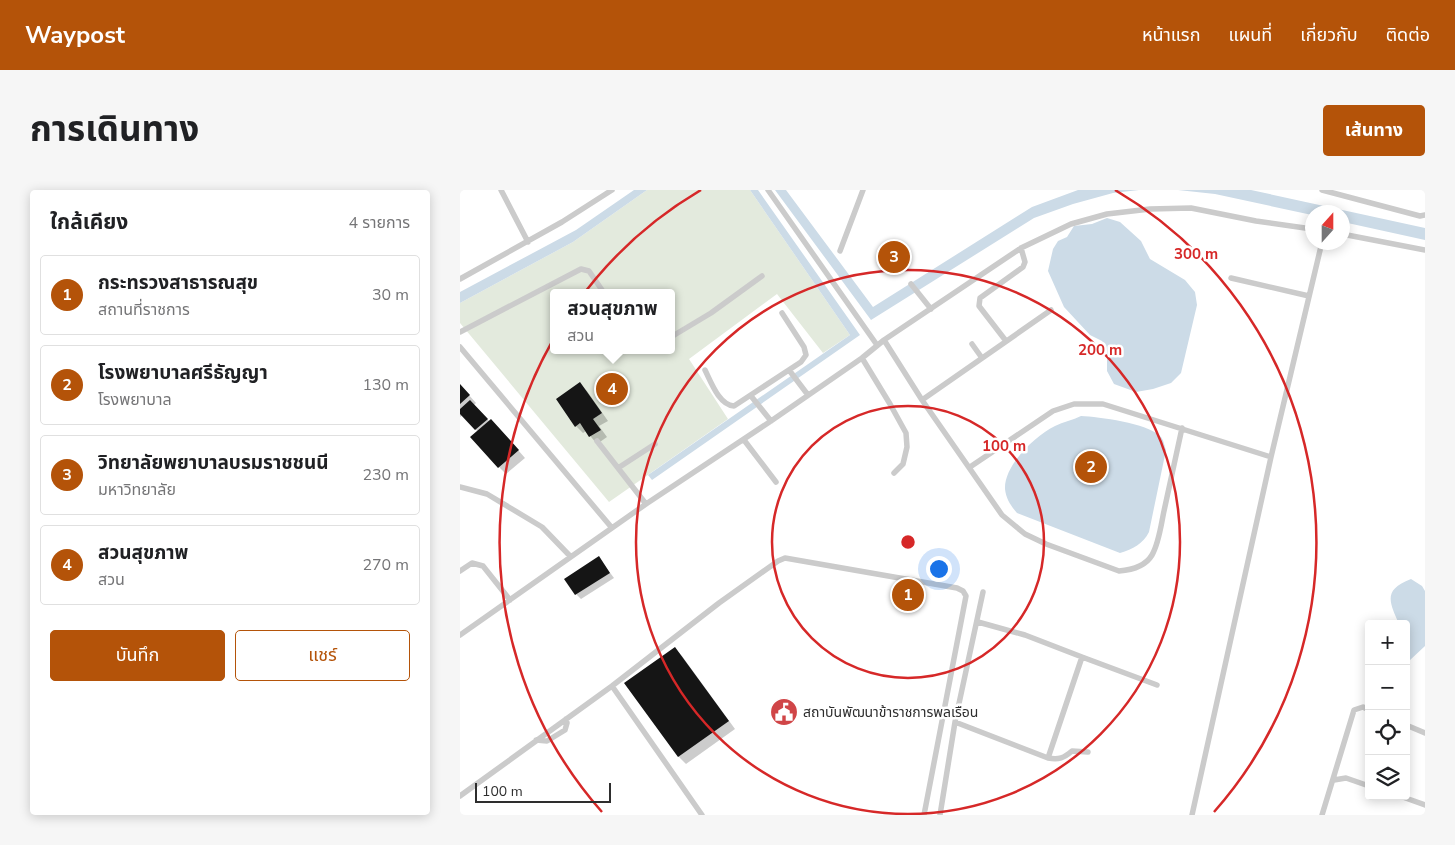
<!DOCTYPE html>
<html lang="th">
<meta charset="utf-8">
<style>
:root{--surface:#fff;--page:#f6f6f6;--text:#202124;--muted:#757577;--line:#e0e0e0;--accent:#b45309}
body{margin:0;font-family:"Nunito Sans","Noto Sans Thai",sans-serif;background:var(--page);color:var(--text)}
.controls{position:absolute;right:15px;bottom:15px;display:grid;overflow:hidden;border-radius:5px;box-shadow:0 2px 12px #0003}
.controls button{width:45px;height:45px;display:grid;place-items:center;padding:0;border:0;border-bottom:1px solid var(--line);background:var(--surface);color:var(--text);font:25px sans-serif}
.compass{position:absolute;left:845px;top:15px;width:45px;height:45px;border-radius:50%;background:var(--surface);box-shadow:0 2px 12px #0003;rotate:21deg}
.scale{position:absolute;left:15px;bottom:12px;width:136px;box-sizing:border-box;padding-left:5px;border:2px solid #2e2e2e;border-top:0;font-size:14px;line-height:18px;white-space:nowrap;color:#2e2e2e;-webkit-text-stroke:4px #fff;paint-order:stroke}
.you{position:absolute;left:478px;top:378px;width:18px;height:18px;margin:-12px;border:4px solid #fff;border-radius:50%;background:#1a73e8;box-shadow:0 0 0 8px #1a73e833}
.badge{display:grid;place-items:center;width:32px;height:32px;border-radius:50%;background:var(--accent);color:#fff;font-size:16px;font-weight:700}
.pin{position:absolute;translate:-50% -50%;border:2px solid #fff;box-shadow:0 1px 5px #0006}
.popup{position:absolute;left:90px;top:99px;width:125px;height:65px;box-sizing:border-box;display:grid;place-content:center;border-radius:5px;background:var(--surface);filter:drop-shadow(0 1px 4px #0005);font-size:16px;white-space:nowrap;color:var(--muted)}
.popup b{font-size:19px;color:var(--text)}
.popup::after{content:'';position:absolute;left:50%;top:100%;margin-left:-10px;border:10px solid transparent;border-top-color:var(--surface)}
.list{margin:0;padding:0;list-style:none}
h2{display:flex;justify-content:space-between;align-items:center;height:65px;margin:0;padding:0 20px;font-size:21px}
h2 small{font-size:16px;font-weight:400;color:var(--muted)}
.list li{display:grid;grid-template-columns:32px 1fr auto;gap:15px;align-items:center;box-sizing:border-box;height:80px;margin:0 10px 10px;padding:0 10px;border:1px solid var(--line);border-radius:5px}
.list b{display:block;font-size:19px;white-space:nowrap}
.list p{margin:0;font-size:16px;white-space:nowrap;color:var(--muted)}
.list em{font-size:16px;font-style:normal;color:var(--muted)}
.actions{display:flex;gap:10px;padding:15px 20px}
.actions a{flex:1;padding:11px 0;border:1px solid var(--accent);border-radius:5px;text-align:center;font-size:18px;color:var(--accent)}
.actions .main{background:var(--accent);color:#fff}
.icon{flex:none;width:28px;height:28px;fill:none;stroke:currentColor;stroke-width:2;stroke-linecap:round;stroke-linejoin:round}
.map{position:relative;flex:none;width:965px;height:625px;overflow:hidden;border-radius:5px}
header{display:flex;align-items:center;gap:30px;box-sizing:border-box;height:70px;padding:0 25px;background:var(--accent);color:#fff}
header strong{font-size:24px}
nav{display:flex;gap:28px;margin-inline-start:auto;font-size:18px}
.intro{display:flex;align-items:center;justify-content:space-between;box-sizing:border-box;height:120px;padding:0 30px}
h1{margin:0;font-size:35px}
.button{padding:12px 22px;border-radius:5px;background:var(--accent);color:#fff;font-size:18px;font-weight:700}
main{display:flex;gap:30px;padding:0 30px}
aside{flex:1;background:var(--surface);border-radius:5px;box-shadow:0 2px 12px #0003}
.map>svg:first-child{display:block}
</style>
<header>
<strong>Waypost</strong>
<nav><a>หน้าแรก</a><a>แผนที่</a><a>เกี่ยวกับ</a><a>ติดต่อ</a></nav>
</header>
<div class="intro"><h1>การเดินทาง</h1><a class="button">เส้นทาง</a></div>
<main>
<aside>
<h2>ใกล้เคียง<small>4 รายการ</small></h2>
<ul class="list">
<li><span class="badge">1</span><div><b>กระทรวงสาธารณสุข</b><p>สถานที่ราชการ</p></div><em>30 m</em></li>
<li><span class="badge">2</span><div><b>โรงพยาบาลศรีธัญญา</b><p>โรงพยาบาล</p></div><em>130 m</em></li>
<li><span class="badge">3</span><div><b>วิทยาลัยพยาบาลบรมราชชนนี</b><p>มหาวิทยาลัย</p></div><em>230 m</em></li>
<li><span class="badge">4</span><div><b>สวนสุขภาพ</b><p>สวน</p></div><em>270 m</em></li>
</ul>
<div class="actions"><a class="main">บันทึก</a><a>แชร์</a></div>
</aside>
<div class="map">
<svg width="965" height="625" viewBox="0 0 965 625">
<rect width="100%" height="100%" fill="#fff"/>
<path fill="#e3eadd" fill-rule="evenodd" d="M187,0H290L390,145L363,163L317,104L229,169L268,229L149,312L0,133V113L113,52ZM93,103H211V160H93Z"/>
<path fill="#ccdbe7" d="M174,0H187L113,52L0,113V102L116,40Z
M290,0H298L400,145L192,290L188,285L390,145Z
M315,0H326L413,117L572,17L618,0H679L653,3L613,14L574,28L411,130Z
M718,0H791L965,38V50L883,32L882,22H852V25L755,4Z
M647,28L660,32L681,51L690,69L725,90L735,102L737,115L721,183L711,193L693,199L676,202L654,194L647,181V161L642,151L630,145L604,117L588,81L593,59L598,51L607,47L614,36L632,34Z
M621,226C639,227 687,233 700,246C704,250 704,255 706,260L689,342C683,354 673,359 660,363L557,323C551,316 546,309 545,299C544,275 575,246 595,236C603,232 613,230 621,226Z
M951,389L962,396L965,401V456L949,471L946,476V434H939C929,411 923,400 951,389Z"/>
<path fill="#0003" d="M120,194L127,201L148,231L139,236L147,247L137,254L126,241L123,243L116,236Z
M0,195L16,213L14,215L30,232L38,237L65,268L46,284L39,277L18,242L3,225L0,227Z
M139,368L154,388L121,409L116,404Z
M215,459L222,466L275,539L226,574L219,567L166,494Z"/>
<path fill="#151515" d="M120,192L142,223L133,229L141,240L129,247L120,233L115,237L96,209Z
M0,194L10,205L0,214Z
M10,210L28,229L15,240L0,224V219Z
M31,229L59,260L38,278L10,247Z
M139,366L150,383L115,405L104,389Z
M215,457L269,531L218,567L164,493Z"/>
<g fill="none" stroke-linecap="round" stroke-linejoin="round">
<path stroke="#cbcbcb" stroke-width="5.5" d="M41,0L68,52
M308,0L417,155
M862,0L960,26L965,25
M882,44L965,60
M380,61L403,0
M771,88L849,106
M0,89L102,32L152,0
M451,94L471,119
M0,142L121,79L129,81L144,103
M211,147L251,123L302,86
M424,150L462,210L542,325L565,344L586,354L659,381C671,380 685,377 692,365C699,353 701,335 704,321C710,293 716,266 722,238
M546,151L519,116L520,108L563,77L565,72L561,58
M512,154L522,168
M0,157L152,338
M187,160H189
M402,168L430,214L446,243L447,257L443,274L434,283
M245,180C251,192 259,215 274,216L341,172L346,165L344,157L322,123
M329,180L348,205
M291,206L311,231
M462,210L591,120
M284,250L316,292
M137,251L186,314
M510,277L593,221L614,214H643L811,267
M158,278L195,254
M0,297L27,304L82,337L110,366
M0,381L12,373L23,376L50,410
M518,432L565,445L622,467L588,568
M0,445L186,314L311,231L402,168L424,150L561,58L611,34L647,24L690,19L731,18L796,31L852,39
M622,467L697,495
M152,496L242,625
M495,532L588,568C599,570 604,568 612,561L628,562
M946,535L965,543
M76,550L87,551L105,540L107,533L106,529
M874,590L886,588L909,596
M0,606L152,496L259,413L318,371L325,368L497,398L503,401L506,406L464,625
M940,606L965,615
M480,625L495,532L523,402
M732,625L811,267L862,52
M862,625L894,520L903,517L909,520"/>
</g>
<g fill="none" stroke="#d62828" stroke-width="2.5">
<circle cx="448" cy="352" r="136"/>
<circle cx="448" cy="352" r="272"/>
<path d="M142 622A408 408 0 0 1 241 0M655 0A408 408 0 0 1 754 622"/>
</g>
<defs>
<g id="civic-disc" transform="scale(1.4375)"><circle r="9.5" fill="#d04547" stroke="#fff"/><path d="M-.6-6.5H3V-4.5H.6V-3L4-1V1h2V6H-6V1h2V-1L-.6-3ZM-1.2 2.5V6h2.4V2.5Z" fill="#fff"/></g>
</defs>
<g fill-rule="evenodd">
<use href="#civic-disc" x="324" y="522"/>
</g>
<g text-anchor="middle" stroke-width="5" stroke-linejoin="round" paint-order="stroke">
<g font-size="14" fill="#2e2e2e" stroke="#fff" text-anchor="start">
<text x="343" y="527">สถาบันพัฒนาข้าราชการพลเรือน</text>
</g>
</g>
<circle cx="448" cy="352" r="8" fill="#d62828" stroke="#fff" stroke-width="2.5"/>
<g font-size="15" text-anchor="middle" font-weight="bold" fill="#d62828" stroke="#fff" stroke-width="5" stroke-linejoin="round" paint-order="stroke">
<text x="736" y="69">300 m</text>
<text x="640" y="165">200 m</text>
<text x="544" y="261">100 m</text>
</g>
</svg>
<div class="controls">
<button>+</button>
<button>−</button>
<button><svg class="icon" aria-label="locate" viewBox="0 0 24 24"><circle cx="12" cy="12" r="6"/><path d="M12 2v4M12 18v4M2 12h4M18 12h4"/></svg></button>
<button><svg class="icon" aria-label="layers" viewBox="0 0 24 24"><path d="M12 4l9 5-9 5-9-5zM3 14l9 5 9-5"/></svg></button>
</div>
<svg class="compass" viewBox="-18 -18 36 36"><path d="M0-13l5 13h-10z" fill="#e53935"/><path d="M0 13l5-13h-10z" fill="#757577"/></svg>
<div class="scale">100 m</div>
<div class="you"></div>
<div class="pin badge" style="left:448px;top:405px">1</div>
<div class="pin badge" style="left:631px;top:277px">2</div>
<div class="pin badge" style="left:434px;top:67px">3</div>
<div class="pin badge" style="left:152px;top:199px">4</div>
<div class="popup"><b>สวนสุขภาพ</b>สวน</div>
</div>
</main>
